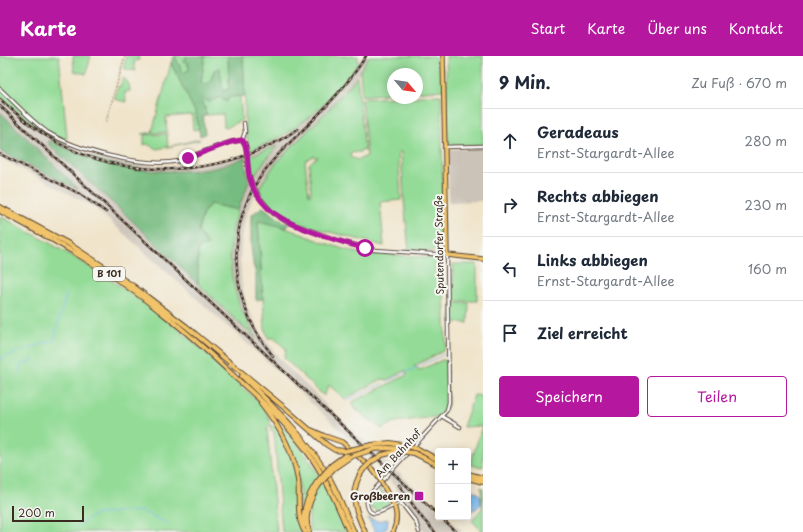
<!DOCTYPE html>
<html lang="de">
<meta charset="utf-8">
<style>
:root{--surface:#fff;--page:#f6f6f7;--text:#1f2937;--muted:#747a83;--line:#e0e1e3;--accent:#b5179e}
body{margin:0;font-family:"Playpen Sans",sans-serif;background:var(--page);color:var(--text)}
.controls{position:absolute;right:12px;bottom:12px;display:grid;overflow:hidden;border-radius:4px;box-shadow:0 2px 10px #0003}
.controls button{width:36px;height:36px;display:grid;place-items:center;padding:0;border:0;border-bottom:1px solid var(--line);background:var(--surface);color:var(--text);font:20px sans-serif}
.compass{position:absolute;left:387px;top:12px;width:36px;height:36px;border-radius:50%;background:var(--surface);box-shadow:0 2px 10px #0003;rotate:119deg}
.scale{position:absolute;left:12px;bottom:10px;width:72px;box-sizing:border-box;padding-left:4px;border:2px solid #3b2a1e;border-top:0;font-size:11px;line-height:14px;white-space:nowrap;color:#3b2a1e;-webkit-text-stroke:3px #f6f6f2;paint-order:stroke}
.stop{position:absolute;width:12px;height:12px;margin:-9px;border:3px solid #b5179e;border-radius:50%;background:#fff}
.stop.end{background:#b5179e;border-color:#fff;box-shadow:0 1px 4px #0008}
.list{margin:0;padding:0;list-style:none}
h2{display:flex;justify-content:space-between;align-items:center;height:52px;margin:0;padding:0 16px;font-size:17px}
h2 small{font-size:13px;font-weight:400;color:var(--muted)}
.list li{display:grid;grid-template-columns:26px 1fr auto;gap:12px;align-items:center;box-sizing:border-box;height:64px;padding:0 16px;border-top:1px solid var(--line)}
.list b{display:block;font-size:15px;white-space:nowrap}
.list p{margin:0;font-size:13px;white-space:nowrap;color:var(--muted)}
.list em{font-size:13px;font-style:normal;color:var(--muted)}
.actions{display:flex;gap:8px;padding:12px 16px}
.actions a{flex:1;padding:9px 0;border:1px solid var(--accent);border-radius:4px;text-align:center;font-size:14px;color:var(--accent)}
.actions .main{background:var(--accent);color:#fff}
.icon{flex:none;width:22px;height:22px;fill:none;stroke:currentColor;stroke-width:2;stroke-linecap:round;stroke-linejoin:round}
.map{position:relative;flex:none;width:483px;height:476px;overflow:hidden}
header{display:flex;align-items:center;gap:24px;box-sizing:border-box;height:56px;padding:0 20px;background:var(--accent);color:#fff}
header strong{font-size:19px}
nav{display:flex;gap:22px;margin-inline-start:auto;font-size:14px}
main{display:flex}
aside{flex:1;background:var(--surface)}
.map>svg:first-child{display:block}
</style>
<header>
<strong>Karte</strong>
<nav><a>Start</a><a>Karte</a><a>Über uns</a><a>Kontakt</a></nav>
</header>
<main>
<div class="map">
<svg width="483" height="476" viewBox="0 0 483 476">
<rect width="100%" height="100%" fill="#f6f6f2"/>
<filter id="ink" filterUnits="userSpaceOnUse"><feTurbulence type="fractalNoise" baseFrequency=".025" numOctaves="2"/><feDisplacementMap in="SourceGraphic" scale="8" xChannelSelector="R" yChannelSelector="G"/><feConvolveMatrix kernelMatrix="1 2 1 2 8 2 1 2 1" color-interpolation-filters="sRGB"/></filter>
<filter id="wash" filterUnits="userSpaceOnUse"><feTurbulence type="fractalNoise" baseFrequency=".012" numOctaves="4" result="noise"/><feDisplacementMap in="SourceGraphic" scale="16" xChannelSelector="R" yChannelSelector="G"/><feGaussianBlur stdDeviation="0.9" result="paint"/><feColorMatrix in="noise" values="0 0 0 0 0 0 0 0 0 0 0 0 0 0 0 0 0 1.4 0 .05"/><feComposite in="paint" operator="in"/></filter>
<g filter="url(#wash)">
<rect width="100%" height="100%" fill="#f0e4ca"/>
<path fill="#cbc3b8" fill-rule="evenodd" d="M363,0H369L357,21L321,62L292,90L275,108L252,143L245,163L241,182L240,205L242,231L248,253L257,270L263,281L283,307L390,410L397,417L398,416L438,453V461H447L463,476H424L413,456L388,422L389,420L261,300L95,152L53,129L0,102V95L77,132L0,56V39L50,80L86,97L103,102L125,107L142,109L185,110L202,109L233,102L250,95L284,80L301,68L333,40L347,24ZM49,84L77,98L108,108L127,112L156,115L199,114L218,111L277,90L263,107L249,126L238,154L231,184V212L234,234L242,258L255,282L125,158L49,89Z
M483,92V145L449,146L448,93Z"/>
<path fill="#93db96" stroke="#67825a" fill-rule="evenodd" d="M0,0H59L67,80L65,89L49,80L30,67L0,40Z
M73,0H91L86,18L74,15Z
M126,0H138L139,4L134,5L135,15L123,12Z
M175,0H186L189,14L183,17Z
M205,0H228L229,33L223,35L214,14L211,24L207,28L201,27Z
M243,0H358V8C338,36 313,62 283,79C272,86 260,90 249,95L245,68V40Z
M369,0H434L438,9L443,13V34L417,36V18H393V37L362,40L360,15Z
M446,0H483V89H448Z
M171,7L196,58L199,73L193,74L192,59L166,61L167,76L142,78L152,76Z
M357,21L365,96L362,93L360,96L350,97V101L358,104L367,100L362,43L393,41L417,42V40L441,39L444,190L440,195H409L404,145L401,96H398L401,144L380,146L384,190L299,168C281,160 266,151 259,132L275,108L330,52ZM313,100L318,101L313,104L309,108L311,138L309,139L305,105Z
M123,22C128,25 130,29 130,35L125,36L126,46L114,43L118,30L120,31Z
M240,40L242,64L228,71H224L223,58L206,59L205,52L201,44L202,42L214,44L219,41L226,46L230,41Z
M167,78L168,91L199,83L200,84L157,93L147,88L144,89V79Z
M277,90L263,107L253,121L250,100Z
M210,148L238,154C236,164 232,174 231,185C228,223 238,250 256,283L198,228V192L208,189L198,175L203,157Z
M0,160C55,189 109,220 158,257C185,278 210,300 234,324C247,336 269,351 271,370H276C284,385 292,400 295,416C299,436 297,456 301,476H282L274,375H271L270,370L267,372L277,476H0Z
M258,164C268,167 278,169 288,173C308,180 360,203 380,198L440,202L443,204L446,290L443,295L414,310L420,314L442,304L447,305L448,349L442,360L395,366L382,373L354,352L352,348L354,345L407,319L406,314L387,324L382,323L345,343L329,329L324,340L284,302L286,293L274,282H268L265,273Z
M453,208H477V245H453Z
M452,247H469L468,267L451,266Z
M474,339L483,340V411L470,409L482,370L463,371Z
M274,362C281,370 289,377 295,385C318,412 333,444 346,476H310L309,468V455L301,453L298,415Z
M481,431L483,432V476L472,465L482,452Z
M380,432L388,445L389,448L378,455H376V453L374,452L373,454L369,449L370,440L372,439L376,442L380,439Z"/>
<path fill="#76bb7f" stroke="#58724e" d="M175,0L183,17L189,14L188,7L182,5L186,2V0H205L201,27L207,28L211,24L214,14L220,12L223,35L229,33L228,0H243L245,40L230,41L226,46L219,41L209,46L202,42L201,44L205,52L206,59L203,60L205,78L200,80L196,58L171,7L173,2Z
M0,56L78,133L0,95Z
M49,84C92,106 134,117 183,115C195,115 207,114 219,111C228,108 237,105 245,101L249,126L238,154L210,148L203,157L198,175L208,189L198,192V228L125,158L49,89Z
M263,151L281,164L288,168L287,172L258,165L263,243L256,244V218L253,208L251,189V159Z"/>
<path fill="#78b8ec" stroke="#5a7185" d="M468,432C478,437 481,436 481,448L476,453L470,455L468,454Z
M368,462L378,465L388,463L387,471L383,476H375Z"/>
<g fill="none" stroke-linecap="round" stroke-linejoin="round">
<path stroke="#78b8ec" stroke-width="1" d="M22,295L54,284L66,238
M0,303L18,296
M19,319L21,308L30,306L33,302
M388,325L445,298
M346,345L383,327
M75,471L96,458L141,455L169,468"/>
</g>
</g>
<g filter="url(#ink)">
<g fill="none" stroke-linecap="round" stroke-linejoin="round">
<path stroke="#ccbfa8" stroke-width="2.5" stroke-dasharray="2.5 1" stroke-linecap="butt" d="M106,66L125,0"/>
<g stroke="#564638" stroke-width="4.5">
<path id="minor" d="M0,33C15,47 30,64 47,76C78,95 143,112 179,105C193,101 231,82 242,85
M242,85L245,76L244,67
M242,85L245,87L246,92
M445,91L483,90
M247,106L250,123
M259,141L273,157L287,166L343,186L375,194L447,199L449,346L447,354L372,436C369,439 366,443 367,448C370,470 393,445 402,448L416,466L419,476
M443,361L460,371"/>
</g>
<g stroke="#564638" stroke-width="5.5">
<path id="major" d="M443,0L447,199L483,203
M322,379L342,386L372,413L379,422
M384,431C393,447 401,457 393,476"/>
</g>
<g stroke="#564638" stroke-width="6">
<path id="highway" d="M0,151L69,188L133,230L187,271L286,353L327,389L335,394L345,395
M0,155C56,185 112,216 161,256C187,276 212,299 236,322C263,346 290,370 311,401C327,424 338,450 349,476
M242,320C275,352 309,384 331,425C340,442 346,459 354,476
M261,347C279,370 294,395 298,424C300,438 297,454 301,467C302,470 303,473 305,476
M311,374L322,379
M372,389L390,387L407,390
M374,393L388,392L403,393
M418,393L438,404
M414,397L438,409
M382,399L399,395
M332,409L347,398
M334,412L350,401
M363,414C348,435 355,455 365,476
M468,418L483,422
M468,422L483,426
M304,470C302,453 308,440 317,426
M309,476C303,460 310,442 319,429"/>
</g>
<use href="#minor" stroke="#fff" stroke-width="2.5"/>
<use href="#major" stroke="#f1c36a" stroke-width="3.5"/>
<use href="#highway" stroke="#f1c36a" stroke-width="4"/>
<g stroke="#3b2a1e" stroke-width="2.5">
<path id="rail" d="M0,43C18,60 37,75 58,87C133,127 228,120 298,73
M0,50L438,459
M0,98L78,137L106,156
M273,300C227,244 223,166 269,109C282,93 297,80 312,65C332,45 351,24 366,0
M399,429L423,463L435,476
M440,461L456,476"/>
</g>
<use href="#rail" stroke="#f6f6f2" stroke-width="1" stroke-dasharray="3" stroke-linecap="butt"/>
<g stroke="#564638" stroke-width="4.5" stroke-linecap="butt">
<path id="minor-bridge" d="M246,92L247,106
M250,123L259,141"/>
</g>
<g stroke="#564638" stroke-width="5.5" stroke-linecap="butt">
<path id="major-bridge" d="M379,422L384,431"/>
</g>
<g stroke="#564638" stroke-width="6" stroke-linecap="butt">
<path id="highway-bridge" d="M407,390L418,393
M345,395L372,389
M399,395L414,397
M350,401L374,393
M363,414L371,406L382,399
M317,426L332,409
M319,429L334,412"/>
</g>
<use href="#minor-bridge" stroke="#fff" stroke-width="2.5"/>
<use href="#major-bridge" stroke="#f1c36a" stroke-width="3.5"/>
<use href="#highway-bridge" stroke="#f1c36a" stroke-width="4"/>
</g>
</g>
<g fill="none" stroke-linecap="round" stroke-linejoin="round" filter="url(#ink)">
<path stroke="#b5179e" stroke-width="5" d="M188,102L231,86L242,84C249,90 247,111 249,120C259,157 288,167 321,179C336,184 350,189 365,192"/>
</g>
<rect fill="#b5179e" stroke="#f6f6f2" stroke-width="1.5" x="414" y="435" width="10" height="10" rx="2"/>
<g text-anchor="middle" stroke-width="4" stroke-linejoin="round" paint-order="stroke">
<rect fill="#f6f6f2" stroke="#73675e" stroke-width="1" x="93" y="211" width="32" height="14" rx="3"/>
<g font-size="9" font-weight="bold" fill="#3b2a1e">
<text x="109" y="221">B 101</text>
</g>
<g font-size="10" fill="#3b2a1e" stroke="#f6f6f2">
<text transform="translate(439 189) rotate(-91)" y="4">Sputendorfer Straße</text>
<text transform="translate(398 397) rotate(-47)" y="4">Am Bahnhof</text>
</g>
<g font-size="10" font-weight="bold" fill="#3b2a1e" stroke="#f6f6f2" text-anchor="end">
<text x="410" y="444">Großbeeren</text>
</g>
</g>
</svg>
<div class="controls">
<button>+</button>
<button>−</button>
</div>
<svg class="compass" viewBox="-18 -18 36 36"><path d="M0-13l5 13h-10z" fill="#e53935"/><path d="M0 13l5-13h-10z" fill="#747a83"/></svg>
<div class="scale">200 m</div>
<div class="stop" style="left:365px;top:192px"></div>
<div class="stop end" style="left:188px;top:102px"></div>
</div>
<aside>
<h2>9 Min.<small>Zu Fuß · 670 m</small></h2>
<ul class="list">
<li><svg class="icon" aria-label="ahead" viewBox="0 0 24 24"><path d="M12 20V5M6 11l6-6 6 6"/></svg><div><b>Geradeaus</b><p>Ernst-Stargardt-Allee</p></div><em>280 m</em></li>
<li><svg class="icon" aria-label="right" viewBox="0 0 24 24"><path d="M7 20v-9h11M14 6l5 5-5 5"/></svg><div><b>Rechts abbiegen</b><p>Ernst-Stargardt-Allee</p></div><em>230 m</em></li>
<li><svg class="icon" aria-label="left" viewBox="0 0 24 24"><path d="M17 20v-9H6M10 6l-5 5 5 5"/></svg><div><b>Links abbiegen</b><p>Ernst-Stargardt-Allee</p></div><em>160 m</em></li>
<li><svg class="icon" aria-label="arrive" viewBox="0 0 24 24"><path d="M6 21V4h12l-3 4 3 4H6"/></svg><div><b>Ziel erreicht</b></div></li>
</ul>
<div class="actions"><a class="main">Speichern</a><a>Teilen</a></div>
</aside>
</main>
